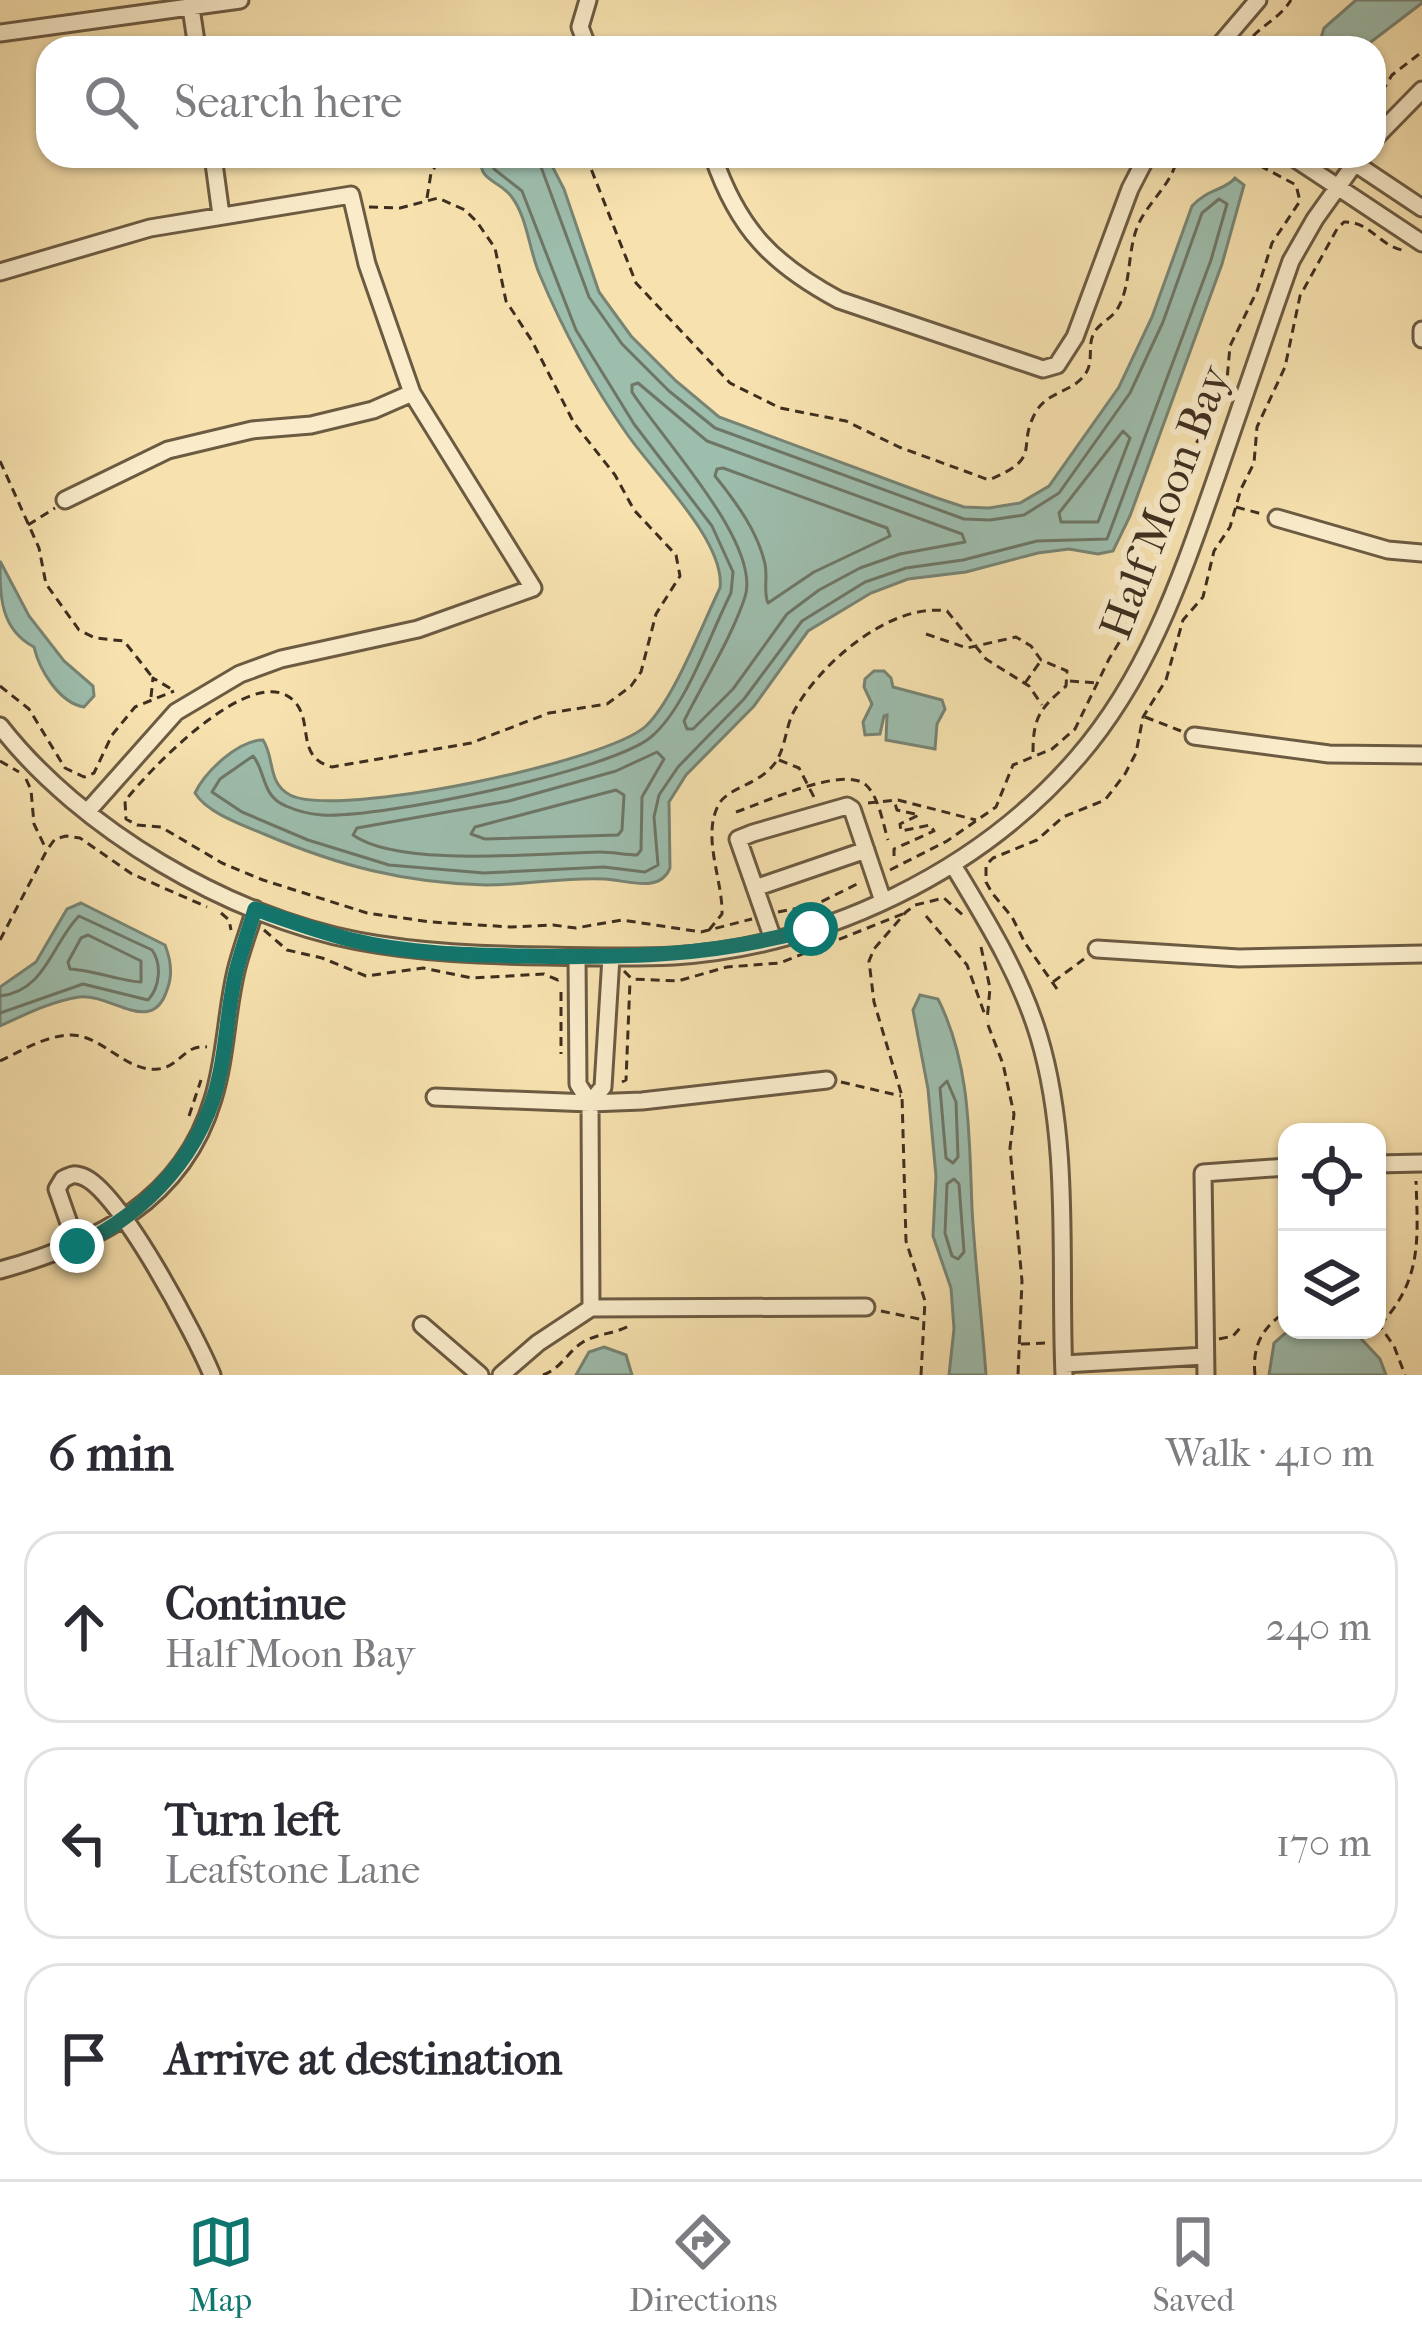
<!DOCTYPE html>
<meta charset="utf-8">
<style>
:root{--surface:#fff;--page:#f7f7f7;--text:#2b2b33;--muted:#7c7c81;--line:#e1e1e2;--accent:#0f766e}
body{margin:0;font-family:"IM FELL French Canon",serif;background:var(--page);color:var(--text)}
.controls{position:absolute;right:36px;bottom:36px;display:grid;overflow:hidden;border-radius:24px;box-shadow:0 3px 9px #0004}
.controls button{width:108px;height:108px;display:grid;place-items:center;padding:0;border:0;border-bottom:3px solid var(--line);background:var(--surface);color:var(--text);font:60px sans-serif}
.stop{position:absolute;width:36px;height:36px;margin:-27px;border:9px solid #0f766e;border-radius:50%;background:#fff}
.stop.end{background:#0f766e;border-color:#fff;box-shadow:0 3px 12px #0008}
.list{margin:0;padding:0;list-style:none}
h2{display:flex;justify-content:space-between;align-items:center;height:156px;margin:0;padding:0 48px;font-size:51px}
h2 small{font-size:39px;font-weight:400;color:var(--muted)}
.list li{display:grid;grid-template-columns:78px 1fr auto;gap:36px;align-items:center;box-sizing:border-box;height:192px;margin:0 24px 24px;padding:0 24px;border:3px solid var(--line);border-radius:36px}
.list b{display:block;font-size:45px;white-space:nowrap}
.list p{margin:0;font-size:39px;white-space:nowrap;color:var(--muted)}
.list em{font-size:39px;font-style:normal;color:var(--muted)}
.icon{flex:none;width:66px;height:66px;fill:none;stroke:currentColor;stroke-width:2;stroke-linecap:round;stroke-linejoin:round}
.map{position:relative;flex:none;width:1422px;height:1375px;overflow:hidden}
.search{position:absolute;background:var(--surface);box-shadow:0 3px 9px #0004;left:36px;right:36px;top:36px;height:132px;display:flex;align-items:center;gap:30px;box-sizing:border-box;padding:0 42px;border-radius:36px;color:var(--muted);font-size:45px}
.sheet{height:804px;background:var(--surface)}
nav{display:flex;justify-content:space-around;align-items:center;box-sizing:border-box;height:168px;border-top:3px solid var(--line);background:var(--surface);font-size:33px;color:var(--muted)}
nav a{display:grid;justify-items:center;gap:6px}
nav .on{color:var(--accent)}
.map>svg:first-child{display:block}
</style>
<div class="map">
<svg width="1422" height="1375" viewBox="0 0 1422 1375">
<rect width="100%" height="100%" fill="#f7e2af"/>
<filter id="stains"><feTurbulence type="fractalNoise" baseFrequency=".00167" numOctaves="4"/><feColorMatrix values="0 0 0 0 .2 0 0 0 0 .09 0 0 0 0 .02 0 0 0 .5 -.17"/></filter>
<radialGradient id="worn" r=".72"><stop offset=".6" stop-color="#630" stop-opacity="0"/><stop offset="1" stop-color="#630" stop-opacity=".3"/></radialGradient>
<path fill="#9dbdad" stroke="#778474" stroke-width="3" d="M1356,0H1422V3L1363,48H1318L1324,28Z
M481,156H547L564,189L599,292L631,336L676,381L719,417L937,498L964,507L989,508L1020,503L1049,486L1119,387L1152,317L1192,206C1207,189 1226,190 1235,178L1244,185L1222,264L1130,516L1113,551L1098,554L1069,549L1038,553L966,572L908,579L871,593L808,631L754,706L686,775L669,802L670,868C660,894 626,880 605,879C566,877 525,885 486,885C405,883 339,866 264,834C243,825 207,813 195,793C205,772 238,740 263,740C275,758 267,783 290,795C337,819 607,762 646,726C674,699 702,625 720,588C726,542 653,472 627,434C591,383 563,330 539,273C529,249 527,216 511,196C498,179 478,182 481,156Z
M0,561L29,616L64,661L93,686L94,696L84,707C59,703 39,669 34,647C0,629 0,596 0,561Z
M874,671H884L891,678L893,687L942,700L945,709L937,724L935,749L886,740L887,715L884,716L880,734L865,735L863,722L872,704L864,687L865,679Z
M81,903L165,945C171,960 173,975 167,990C152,1037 111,993 79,997C52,1001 24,1015 0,1026V987L36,962L67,909Z
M920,995L938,999C971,1065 969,1137 972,1208C975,1264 982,1319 986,1375H949L954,1329L951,1288L933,1236L936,1176L928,1089L913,1010Z
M1289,1330H1353L1380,1359L1386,1375H1269L1274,1343Z
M604,1347L626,1355L632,1375H576L589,1352Z"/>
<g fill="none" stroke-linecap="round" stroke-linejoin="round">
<path stroke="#6e7666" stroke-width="3" d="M492,156L494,169L522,191L576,330L634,424L712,526L733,572L731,593C710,634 686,708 651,737C611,771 377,819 322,815C310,814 297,811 286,806C261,796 266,771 253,756L220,779L212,792L242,812L308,840L389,865L484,873L604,867L645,872L658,865L654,817L659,795L678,767L744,699L802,621L865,582L906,568L963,560L1037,541L1107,539L1211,260L1227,204L1219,199L1202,213L1163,322L1130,393L1059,493L1024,515L990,520L964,519L715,428L669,391L622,344L589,297L537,156
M638,383L707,441L962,534L965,542L900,554L860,568L819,590L787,614L733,689L693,729H687L684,721C704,681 731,639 745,597C762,544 661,438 632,392V385Z
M1123,431L1130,438L1098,522H1061L1059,513Z
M723,468L887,528L890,536L814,572L768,603C763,592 768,578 765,564C758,532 736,502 715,476L717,469Z
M657,752L664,759L642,797L641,850L637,855C625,855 613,852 600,852C542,853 399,868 353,835L357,828L509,801L616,771Z
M616,790L624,795L622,830L618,835L485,839L471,834L475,827Z
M88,935L141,961V982C124,982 93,970 70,969L68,962L81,938Z
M0,996C46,991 52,943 79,916L152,950C162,964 160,987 148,1000L83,984L0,1013
M947,1081L956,1102L958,1157L953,1163L946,1158L940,1088Z
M954,1179L959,1184L964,1252L958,1259L952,1256L945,1233L947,1184Z"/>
<g stroke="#6c5b43" stroke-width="21">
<path id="minor" d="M191,8L197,48
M0,33L240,0
M588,48L580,27L588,0
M1217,48L1258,0
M1374,139L1422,90
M213,156L221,215
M713,156C738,229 772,264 839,300L1043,369L1057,365L1075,337L1130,189L1147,156
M1291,156L1422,243
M1344,156L1422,208
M0,272L150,228L351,195L367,264L412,393L533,588L418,629L281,659L240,674L176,712L87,812
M1422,330V339
M65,500L168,450L252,430L311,425L373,410L412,393
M1277,518L1388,550L1422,553
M0,726C80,829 230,917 358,941C421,953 484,955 547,956C589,957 632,958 674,956C825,946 979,872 1078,757C1149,675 1182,575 1217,475C1242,403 1266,332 1291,261L1315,219L1360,156
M1194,736L1329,754L1422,755
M953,865C986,920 1020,974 1039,1037C1071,1144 1059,1264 1064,1375
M755,888L866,850
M773,939L738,839L753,833L847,806L852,809L883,901
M1097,949L1239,958L1422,954
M577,957L578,1084L590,1103L591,1308
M435,1097L590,1103L642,1101L827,1080
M590,1103L603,1087L611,957
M1377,1164L1422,1163
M77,1246L57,1189L63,1179C71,1176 72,1173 81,1176C117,1185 197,1338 212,1375
M0,1270C95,1244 183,1201 213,1099C226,1057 226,1013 236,971C241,950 249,930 255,909
M591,1308L866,1307
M422,1325L480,1375
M1064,1364L1205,1356
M501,1375L538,1343L591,1308
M1206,1375L1203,1173L1287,1167"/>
</g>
<path stroke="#3e2e1f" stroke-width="3" stroke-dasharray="9 6" stroke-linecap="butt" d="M1244,48C1256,27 1278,21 1291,0
M1374,105L1392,75L1422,52
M586,156L636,283L730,383L780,408L846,421L899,447L989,480C1046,456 1014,448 1037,410C1050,390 1076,392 1087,371C1093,360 1088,346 1093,335C1097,324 1112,319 1118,308C1133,281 1126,246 1141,219C1154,196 1172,183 1178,156
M427,198L431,173L442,156
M369,207L400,208L438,198L465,210L477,222L495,248L506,301L532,341L574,423L615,475L634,510L676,555L680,576L656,614L641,672L631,686L607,704L549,713L471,743L332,767C294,757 315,721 293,700C252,661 148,771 125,801L126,819L137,825L161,827L222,863L263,880L367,913L431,922L511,927L553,925L576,928L622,920L701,932L752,919
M0,461L39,548L46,584L79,630L95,638L124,641L153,678
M1236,507L1262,514
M28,525L55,508
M926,634L967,648L1016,637L1031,646L1041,660L1067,671L1066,686C1041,708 1033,716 1033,752
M1070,681L1097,683
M1025,683L1040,662
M0,686L29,709L65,768L84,777L94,773L112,735L135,707L174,691
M151,697L153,678L173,690
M1145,717L1181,731
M779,760L799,768L815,799
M0,761L19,772
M26,779L31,790L34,824L46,849
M868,803L898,800L976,820
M736,812C763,803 844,765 866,785C879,797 883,824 888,840
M894,856V849L934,831L930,825L901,831L900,824L919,815L897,810L894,800
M890,870L947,841L996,807L1013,765L1052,749L1075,729L1109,659L1145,600L1180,469L1217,410L1227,380L1230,346L1257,291L1272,243L1300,201L1296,185L1242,156
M778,912L815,905L859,883
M221,913L229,920L231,930
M926,916L967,965L985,1015
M264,930L287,950L322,958L366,976L423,968L472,978L544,974L558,980L561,976
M709,930L722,914C723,880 701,836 719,804C728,787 763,784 777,760C785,746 786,729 792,715C816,667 889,602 947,611L986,659L1029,686L1042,705
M0,940L47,850L55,839L66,836L80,838L132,874L207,907
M981,947L990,988L987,1021
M624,971L632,979L678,981L727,967L780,963L905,913
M1053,982L1084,959
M1057,989L1025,943L1012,917L992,893L986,882V865L993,858L1037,840L1063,817L1105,800L1125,774L1136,753L1143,717L1166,680L1183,620L1203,597L1214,551L1230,527L1241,489L1254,463L1257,427L1285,367L1300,296L1337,229L1344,222C1369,221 1379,245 1402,250
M561,992V1054
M988,1025L1003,1064L1014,1114L1010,1148L1022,1281L1018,1375
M0,1061C21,1051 47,1035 71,1035C102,1035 127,1073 158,1069C180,1067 184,1044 207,1047
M622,1082L626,1080L630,981
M841,1082L901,1096
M189,1116L201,1080
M881,1311L924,1320
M1377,1322L1394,1346L1405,1375
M1380,1325C1422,1280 1418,1240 1416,1181
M1219,1339L1233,1336L1241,1327
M1021,1344L1047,1343
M543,1375C562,1368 567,1352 583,1342C598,1333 617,1334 632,1324
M921,1375L925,1301L906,1241L902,1096L874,1002L869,961L874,949L906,912L915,905L944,898L965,917
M1255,1375C1252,1346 1262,1327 1287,1311"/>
<use href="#minor" stroke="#faeccb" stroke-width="15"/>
</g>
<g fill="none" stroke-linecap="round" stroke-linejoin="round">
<path stroke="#0f766e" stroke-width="15" d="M77,1246C148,1212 204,1152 220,1073C227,1040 228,1005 236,972C241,951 249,930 255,909C287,920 320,932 352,940C409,954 469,955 527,956C626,958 714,956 811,929"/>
</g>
<g text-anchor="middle" stroke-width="12" stroke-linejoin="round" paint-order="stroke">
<g font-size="45" fill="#3e2e1f" stroke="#faeccb">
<text transform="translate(1164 502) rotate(-69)" y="16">Half Moon Bay</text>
</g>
</g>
<rect width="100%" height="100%" filter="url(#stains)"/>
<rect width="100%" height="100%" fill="url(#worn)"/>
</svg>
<div class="controls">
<button><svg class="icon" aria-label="locate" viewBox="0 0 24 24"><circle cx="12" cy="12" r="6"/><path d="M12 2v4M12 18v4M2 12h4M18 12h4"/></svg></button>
<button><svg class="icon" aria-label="layers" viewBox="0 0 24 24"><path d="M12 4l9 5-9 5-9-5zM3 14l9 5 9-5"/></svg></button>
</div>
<div class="stop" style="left:811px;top:929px"></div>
<div class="stop end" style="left:77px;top:1246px"></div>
<div class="search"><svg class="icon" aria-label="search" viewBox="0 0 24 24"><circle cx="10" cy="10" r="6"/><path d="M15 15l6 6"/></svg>Search here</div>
</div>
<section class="sheet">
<h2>6 min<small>Walk · 410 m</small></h2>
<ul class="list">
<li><svg class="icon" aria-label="ahead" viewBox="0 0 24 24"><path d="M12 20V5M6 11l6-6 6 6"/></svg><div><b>Continue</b><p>Half Moon Bay</p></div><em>240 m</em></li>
<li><svg class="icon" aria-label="left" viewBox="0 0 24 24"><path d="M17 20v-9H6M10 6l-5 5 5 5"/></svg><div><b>Turn left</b><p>Leafstone Lane</p></div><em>170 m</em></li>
<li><svg class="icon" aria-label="arrive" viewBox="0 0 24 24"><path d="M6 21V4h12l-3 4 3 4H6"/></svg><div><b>Arrive at destination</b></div></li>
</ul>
</section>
<nav>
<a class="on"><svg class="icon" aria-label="map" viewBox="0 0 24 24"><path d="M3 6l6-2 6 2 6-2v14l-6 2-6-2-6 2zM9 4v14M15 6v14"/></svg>Map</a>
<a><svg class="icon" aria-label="directions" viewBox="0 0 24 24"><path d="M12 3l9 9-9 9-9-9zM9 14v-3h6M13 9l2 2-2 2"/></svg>Directions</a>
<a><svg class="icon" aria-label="saved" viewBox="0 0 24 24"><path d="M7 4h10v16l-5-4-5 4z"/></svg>Saved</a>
</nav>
